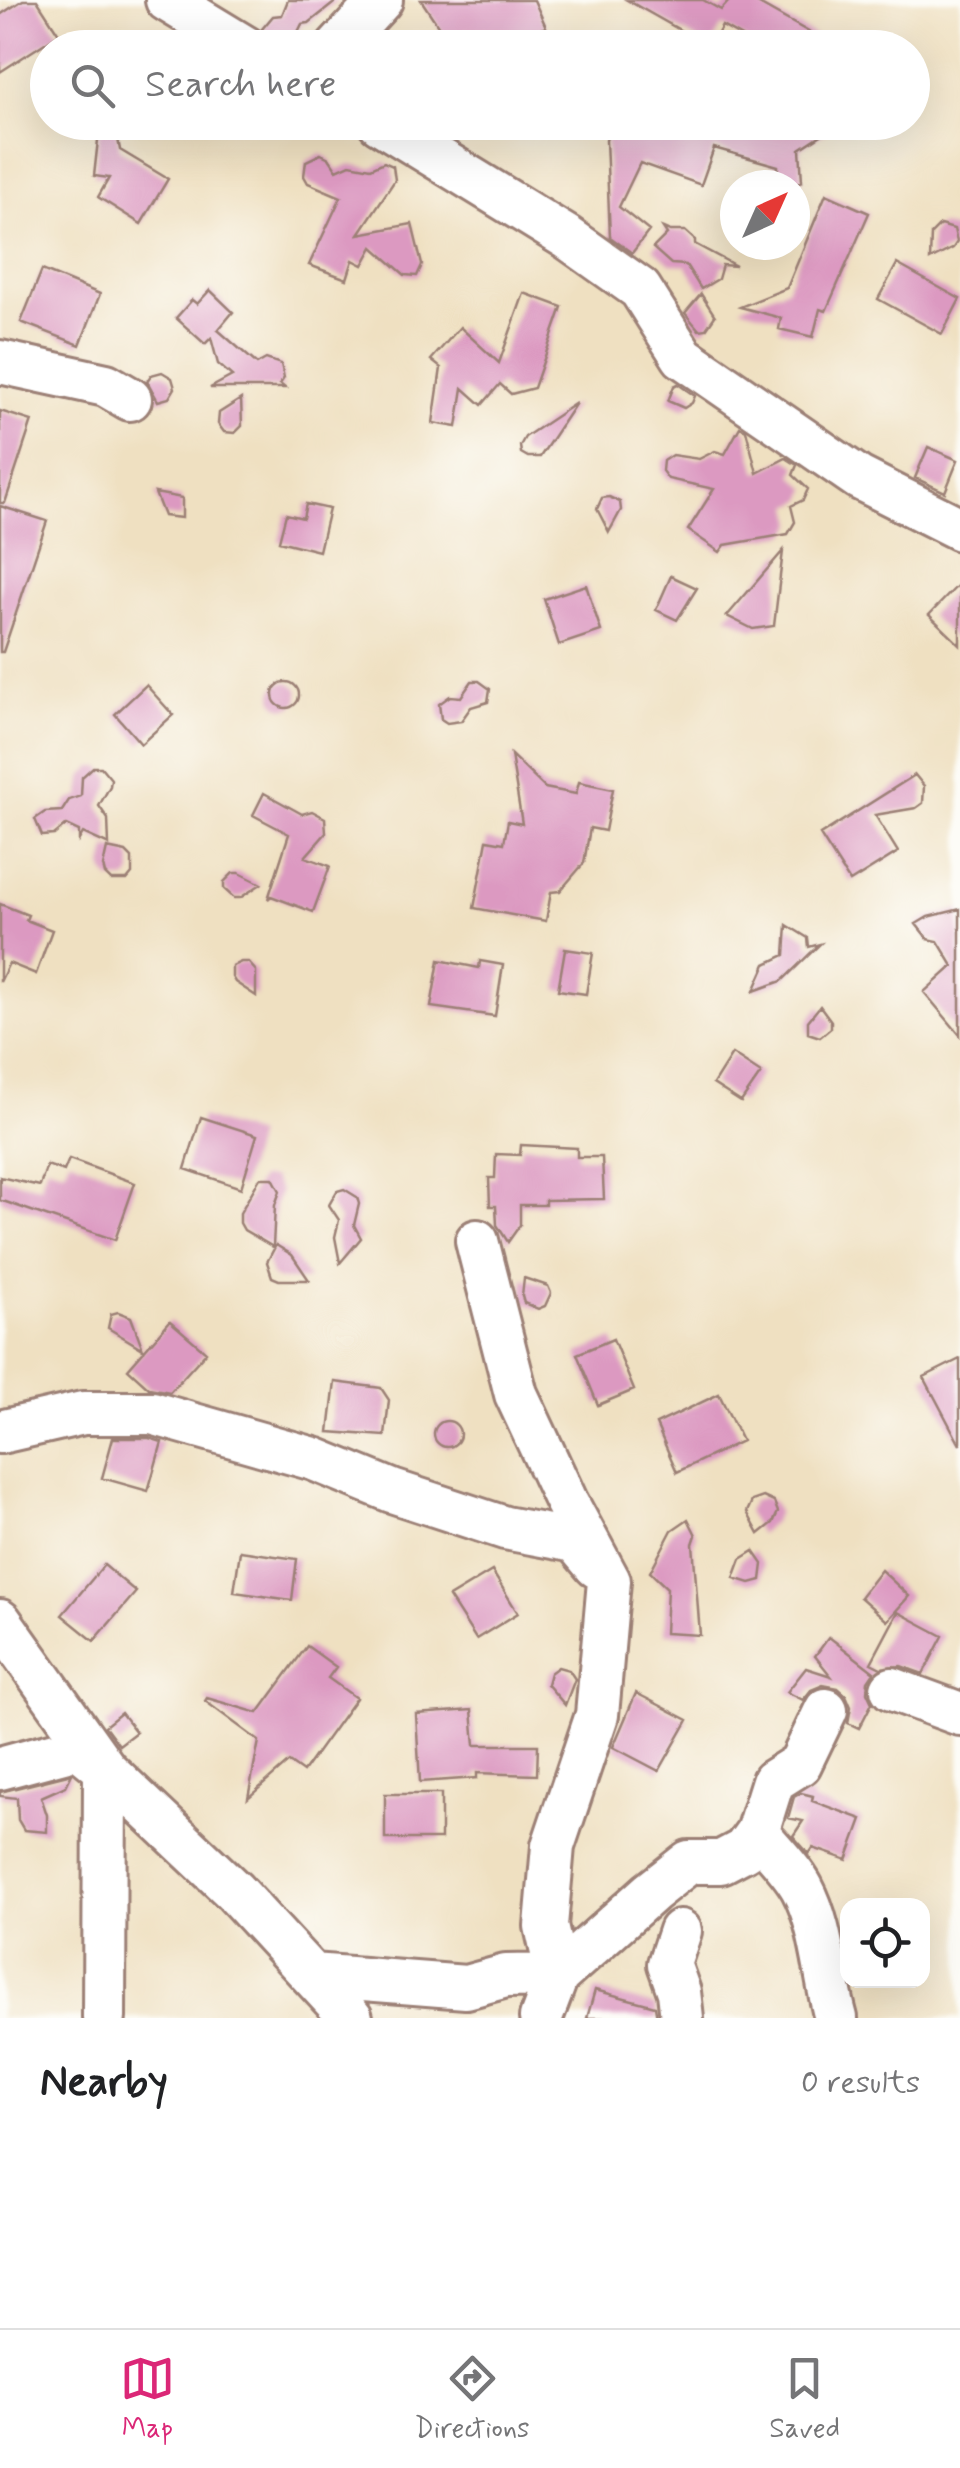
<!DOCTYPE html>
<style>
:root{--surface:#fff;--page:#f6f6f6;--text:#202124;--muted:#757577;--line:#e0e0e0;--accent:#db2777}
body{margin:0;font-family:Mynerve,sans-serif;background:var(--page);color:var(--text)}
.controls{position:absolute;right:30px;bottom:30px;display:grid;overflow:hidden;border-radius:20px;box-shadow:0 10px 40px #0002}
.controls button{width:90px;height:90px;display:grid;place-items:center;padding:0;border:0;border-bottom:2px solid var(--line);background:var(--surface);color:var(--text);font:50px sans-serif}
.compass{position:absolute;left:720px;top:170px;width:90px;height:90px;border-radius:50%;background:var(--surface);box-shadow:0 10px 40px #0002;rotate:45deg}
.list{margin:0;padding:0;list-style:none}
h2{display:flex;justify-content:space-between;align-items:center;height:130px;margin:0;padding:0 40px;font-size:42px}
h2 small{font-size:32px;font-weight:400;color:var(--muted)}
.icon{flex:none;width:55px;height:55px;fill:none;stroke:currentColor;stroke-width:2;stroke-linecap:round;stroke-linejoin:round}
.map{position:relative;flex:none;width:960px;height:2018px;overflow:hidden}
.search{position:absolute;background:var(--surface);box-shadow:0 10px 40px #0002;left:30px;right:30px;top:30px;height:110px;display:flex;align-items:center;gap:25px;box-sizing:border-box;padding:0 35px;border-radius:55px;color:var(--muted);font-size:38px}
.sheet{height:310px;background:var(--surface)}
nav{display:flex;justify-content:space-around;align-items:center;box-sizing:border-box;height:140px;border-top:2px solid var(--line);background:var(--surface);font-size:28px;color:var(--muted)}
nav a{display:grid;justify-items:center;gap:5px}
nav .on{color:var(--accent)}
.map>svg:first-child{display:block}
</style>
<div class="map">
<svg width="960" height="2018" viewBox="0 0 960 2018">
<rect width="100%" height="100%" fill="#fdfcf7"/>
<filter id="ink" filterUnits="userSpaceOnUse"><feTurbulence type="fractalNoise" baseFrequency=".01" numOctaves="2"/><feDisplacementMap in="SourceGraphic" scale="20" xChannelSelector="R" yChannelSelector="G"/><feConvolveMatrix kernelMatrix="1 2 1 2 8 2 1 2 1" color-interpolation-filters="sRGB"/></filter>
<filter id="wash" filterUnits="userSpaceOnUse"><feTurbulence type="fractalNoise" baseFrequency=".0048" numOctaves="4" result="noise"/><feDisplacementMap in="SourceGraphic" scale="40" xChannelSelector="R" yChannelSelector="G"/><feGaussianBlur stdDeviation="2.25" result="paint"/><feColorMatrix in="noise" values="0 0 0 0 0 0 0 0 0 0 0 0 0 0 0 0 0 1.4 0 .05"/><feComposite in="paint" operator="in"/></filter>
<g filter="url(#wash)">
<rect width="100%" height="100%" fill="#efe0c1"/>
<g id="blocks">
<path fill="#dc99c1" d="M23,0H37L59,34L0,72V15Z
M288,0H338L309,23L302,24L292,44L286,48H271L262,29L273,16L282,15Z
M421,0H534L546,27L502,48H453Z
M627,0H703L721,10L730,0H752L837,48H761L722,26L710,47Z
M100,122H115L120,150L168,179L141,224L98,197L109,178L94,176Z
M615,122H626L659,138L664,122H841L800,149L802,181L790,185L778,177V166L714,148L701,185L640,163L619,207L649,231L632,253L610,237L606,140Z
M321,154L329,158L337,170L350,164L371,168L384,162L393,166L395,180L359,234L412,224L422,265L417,276L405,275L373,247L363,265L353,260L347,279L309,265L341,197L308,183L304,176L306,161Z
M826,194L869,213L826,311L820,309L813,337L779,329L781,318L740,307L787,288Z
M940,225L954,229L957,242L953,248L930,260L931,234Z
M663,228L670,231H685L695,240V244L736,266L722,265L718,279L701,289L686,265L671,264L653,248L667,234Z
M897,264L960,299L942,334L878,299Z
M42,270L100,294L80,345L21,322Z
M210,290L233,312L218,330L257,364L266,359L281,364L284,378L280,384L285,388H210L232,376L218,364L211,338L205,344L176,318L192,300L197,304Z
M524,293L562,307L534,388L511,394L500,384L482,405L463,388L457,427L433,423L441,368L431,360L460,327L499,363Z
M701,294L715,316L706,329L699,330L685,313Z
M162,372L172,378L175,388L169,398L158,401L147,381L151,375Z
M678,384L695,396L692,403L684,408L668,401L674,386Z
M241,399L242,426L235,433L224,432L218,424L219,413Z
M576,403L540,457H528L521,453L520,446L525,437Z
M0,411L32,421L5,503H0Z
M740,427L746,430L757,473L786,458L797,465L793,475L808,489L803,500L791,506L795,522L788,534L725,545L720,552L688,530L714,489L668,479L662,471L663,461L672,455L699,459L715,451L725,454Z
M928,447L958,460L945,492L915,478Z
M155,493L182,498V518L164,516Z
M609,497L620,502L621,510L609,532L597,509L602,498Z
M306,504L329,509L319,551L279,541L286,514L303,518Z
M0,506L47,521L3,652H0Z
M783,551L774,626L753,629L727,616Z
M671,576L697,588L677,620L656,610Z
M960,583V645L929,615Z
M586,585L601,631L559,645L544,599Z
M472,681H479L490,689L488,702L471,707L461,721L447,723L441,719L439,704L450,696L461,697Z
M273 695a13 13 0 1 1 26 0a13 13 0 1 1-26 0Z
M146,685L173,715L141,744L115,714Z
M511,755L545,788L576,794L579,782L613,789L605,831L590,828L584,863L560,891L551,892L546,921L474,908L487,840L504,843L508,821L522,824Z
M93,767H101L111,779L110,786L99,806L108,819L109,845L83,833L79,840V831L66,825L54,835L42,836L35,819L45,812L62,811L69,800L81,796L82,777Z
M915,775L924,786L923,803L916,808L875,815L898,852L850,882L820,835Z
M264,793L302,814L312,811L325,818L326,833L305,857L330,866L313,912L271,896L268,899L289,834L253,815Z
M107,848L126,852L132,858V874L127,880H111L105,874L103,866Z
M233,873H239L261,884L240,898H234L224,889V882Z
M0,904L28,915L26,920L52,930L36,974L9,963L0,982Z
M960,909V1035L924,992L953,966L938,941L928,939L916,924L928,917Z
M787,925L808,938L809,947L820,944L782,981L754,991L766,964L785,955Z
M565,949L593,953L586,994L558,990Z
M439,960L479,968L480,961L503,965L495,1016L431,1007Z
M241,962H248L256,971V996L235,982L232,977V966Z
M820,1006L831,1021V1028L820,1037L808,1033V1021Z
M732,1054L761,1073L741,1102L713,1084Z
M201,1117L257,1135L241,1188L185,1169Z
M521,1145L577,1148V1157H602L604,1199L545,1200V1205H520V1225L508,1242L497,1225L496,1206H490L489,1178H495L496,1154L520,1155Z
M69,1159L135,1183L115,1240L0,1200V1177L40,1186L47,1165L64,1171Z
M260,1178H273L280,1191L275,1205L273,1247L244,1230L240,1223V1213Z
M344,1189L357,1197L359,1204L354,1225L361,1238L340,1263L335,1237L339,1220L329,1205L337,1191Z
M276,1245L292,1255L309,1280H279L272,1277L267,1262Z
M524,1278L548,1286L551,1293L545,1306L538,1309L524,1303L522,1296Z
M118,1312L131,1317L143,1349L108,1328L111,1314Z
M170,1321L206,1352L170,1392L149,1388L128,1369Z
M613,1339L634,1390L598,1405L577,1354Z
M960,1359V1445L924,1377Z
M335,1382L381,1388L389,1400L385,1436L329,1432Z
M719,1394L742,1441L677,1472L656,1424Z
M434 1434a13 13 0 1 1 26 0a13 13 0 1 1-26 0Z
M113,1438H149L162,1442L148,1491L102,1478Z
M763,1497L774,1502L778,1512L773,1523L759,1534L747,1512L752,1501Z
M688,1519L696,1535L693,1544L700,1635L665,1633L667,1588L650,1572L672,1530Z
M240,1551L297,1559L292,1600L234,1592Z
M754,1551L763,1564L761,1580L750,1583L734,1578L741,1559Z
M104,1565L136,1592L94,1641L62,1615Z
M881,1570L909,1596L887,1621L860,1597Z
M492,1571L518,1613L476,1639L449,1597Z
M898,1612L943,1636L923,1674L901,1666L881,1668L871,1663Z
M829,1637L874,1672L868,1681L867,1692L872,1703L859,1728L848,1723L851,1707L846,1695L838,1688L823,1685L811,1690L803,1700L787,1692L806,1668L831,1676L815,1656Z
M307,1646L336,1667L328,1678L356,1698L303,1772L289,1762L248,1798L259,1741L205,1701L207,1698L258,1713Z
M558,1667L569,1670L575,1679L565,1705L547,1684L550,1673Z
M636,1693L688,1720L659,1771L613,1747Z
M472,1710L475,1745H538L537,1775L477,1773V1778L420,1782L416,1714Z
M121,1713L136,1732L119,1745L105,1726Z
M72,1774L66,1786L41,1797L47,1815V1832L24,1830L18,1820L17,1798L0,1796V1792Z
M801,1793L813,1796L812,1801L862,1819L847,1860L813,1848L809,1854L793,1836L803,1821L788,1818L794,1797Z
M385,1794H441V1839H385Z
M595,1990L655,2006L657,2018H587Z"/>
</g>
</g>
<g filter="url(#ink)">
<use href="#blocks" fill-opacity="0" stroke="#9c8076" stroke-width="2.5"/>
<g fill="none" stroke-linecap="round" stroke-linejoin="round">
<g stroke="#9c8076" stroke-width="48">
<path id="minor" d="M167,0L246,48
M337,48L381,0
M379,122L568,238L640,289L683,357L859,478L960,529
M0,362L106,385L130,399
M0,1432L83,1413H152L314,1459L392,1491L505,1528L575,1541L596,1566
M0,1621L105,1769L234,1891L351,2018
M892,1689L960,1714
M0,1768L78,1747L105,1769L104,2018
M757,1832C772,1850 791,1868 802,1888C823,1927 824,1976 836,2018
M680,1931L669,1964L679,1992L682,2018
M312,1975L466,1987L506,1976L557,1975L546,1926L553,1846L597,1715L609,1581L566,1501L516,1394L477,1241
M541,2018L557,1976L651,1892L689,1862H721L744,1850L757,1832L773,1781L800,1764L826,1710"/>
</g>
<use href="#minor" stroke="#fff" stroke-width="42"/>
</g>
</g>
</svg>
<div class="controls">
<button><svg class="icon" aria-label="locate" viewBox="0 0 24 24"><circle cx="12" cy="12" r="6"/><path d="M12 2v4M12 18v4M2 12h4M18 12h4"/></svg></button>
</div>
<svg class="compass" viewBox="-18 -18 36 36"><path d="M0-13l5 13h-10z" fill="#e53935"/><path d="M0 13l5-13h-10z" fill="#757577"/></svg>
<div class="search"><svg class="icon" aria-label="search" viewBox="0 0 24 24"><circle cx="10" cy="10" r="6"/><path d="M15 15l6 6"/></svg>Search here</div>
</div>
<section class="sheet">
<h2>Nearby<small>0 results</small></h2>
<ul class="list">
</ul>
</section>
<nav>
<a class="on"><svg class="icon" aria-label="map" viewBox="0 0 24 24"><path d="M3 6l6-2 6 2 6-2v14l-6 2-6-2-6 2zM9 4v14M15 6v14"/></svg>Map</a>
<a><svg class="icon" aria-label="directions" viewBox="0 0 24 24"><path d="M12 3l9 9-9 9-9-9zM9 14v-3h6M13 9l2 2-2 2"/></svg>Directions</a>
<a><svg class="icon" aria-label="saved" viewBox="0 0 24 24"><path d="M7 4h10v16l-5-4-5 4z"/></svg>Saved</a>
</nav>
